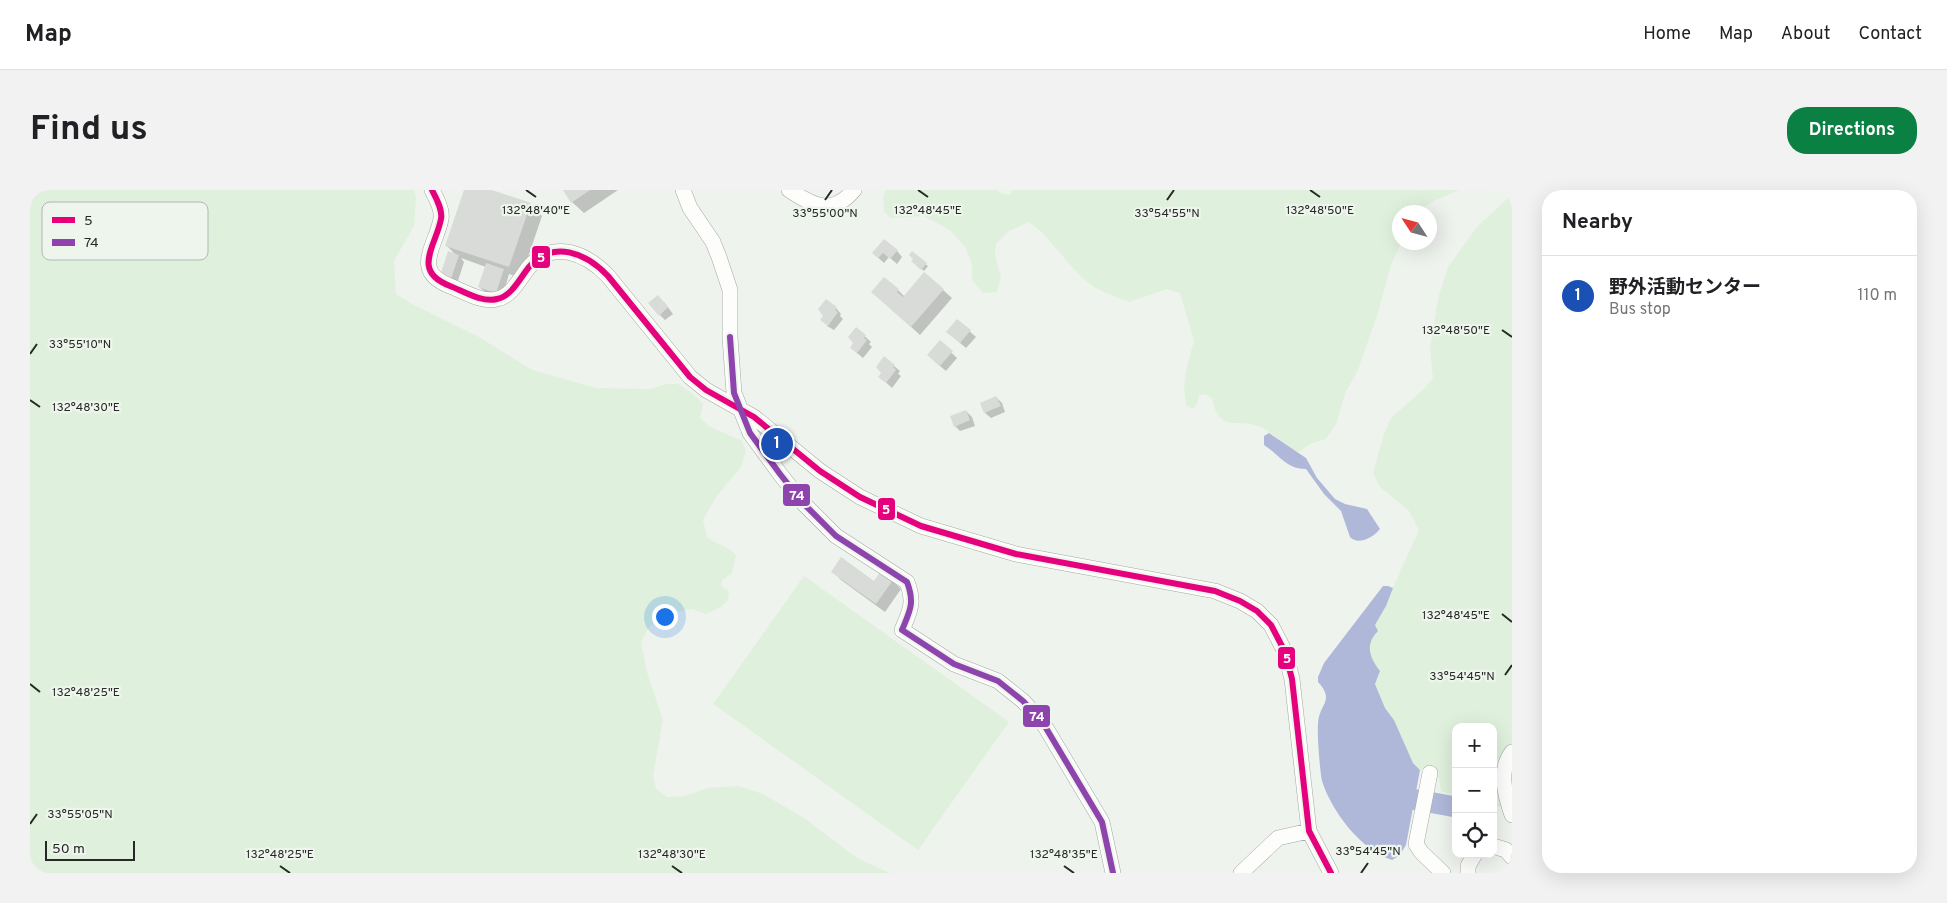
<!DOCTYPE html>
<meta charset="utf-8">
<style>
:root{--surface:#fff;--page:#f2f2f2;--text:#202124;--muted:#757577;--line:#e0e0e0;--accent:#0b8043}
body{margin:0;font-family:Overpass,"Noto Sans JP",sans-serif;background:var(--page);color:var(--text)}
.controls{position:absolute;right:15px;bottom:15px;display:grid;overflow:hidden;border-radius:10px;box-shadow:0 5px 20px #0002}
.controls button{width:45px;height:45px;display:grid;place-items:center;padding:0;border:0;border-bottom:1px solid var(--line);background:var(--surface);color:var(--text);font:25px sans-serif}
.compass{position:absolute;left:1362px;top:15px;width:45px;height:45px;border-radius:50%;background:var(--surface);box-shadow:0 5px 20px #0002;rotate:306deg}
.scale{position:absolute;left:15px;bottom:12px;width:90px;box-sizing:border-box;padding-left:5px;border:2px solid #262926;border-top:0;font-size:14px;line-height:18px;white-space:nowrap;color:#262926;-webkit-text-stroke:4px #eef5ec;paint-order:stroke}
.you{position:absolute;left:634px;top:426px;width:18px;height:18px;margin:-12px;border:4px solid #fff;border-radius:50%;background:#1a73e8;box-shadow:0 0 0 8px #1a73e833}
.badge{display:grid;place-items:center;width:32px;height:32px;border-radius:50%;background:var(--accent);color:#fff;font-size:16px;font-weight:700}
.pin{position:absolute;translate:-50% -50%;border:2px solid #fff;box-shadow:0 1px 5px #0006}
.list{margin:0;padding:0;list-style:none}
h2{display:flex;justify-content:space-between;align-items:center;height:65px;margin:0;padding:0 20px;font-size:21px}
h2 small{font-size:16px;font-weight:400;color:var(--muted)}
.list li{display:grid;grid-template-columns:32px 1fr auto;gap:15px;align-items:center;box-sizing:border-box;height:80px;padding:0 20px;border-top:1px solid var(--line)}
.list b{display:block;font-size:19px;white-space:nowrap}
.list p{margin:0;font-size:16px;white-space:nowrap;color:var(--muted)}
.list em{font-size:16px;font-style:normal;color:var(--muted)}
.icon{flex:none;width:28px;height:28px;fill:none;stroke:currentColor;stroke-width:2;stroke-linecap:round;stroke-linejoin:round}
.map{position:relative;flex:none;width:1482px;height:683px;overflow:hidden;border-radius:20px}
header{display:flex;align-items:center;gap:30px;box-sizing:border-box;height:70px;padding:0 25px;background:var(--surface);border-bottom:1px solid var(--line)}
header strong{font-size:24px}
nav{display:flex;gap:28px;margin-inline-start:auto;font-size:18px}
.intro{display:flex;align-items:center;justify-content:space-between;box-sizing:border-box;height:120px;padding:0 30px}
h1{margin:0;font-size:35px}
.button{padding:12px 22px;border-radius:20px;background:var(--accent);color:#fff;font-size:18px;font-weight:700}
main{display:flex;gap:30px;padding:0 30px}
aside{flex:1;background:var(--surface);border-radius:20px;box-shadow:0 5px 20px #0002}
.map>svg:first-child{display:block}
</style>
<header>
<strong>Map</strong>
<nav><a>Home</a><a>Map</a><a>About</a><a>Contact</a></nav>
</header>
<div class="intro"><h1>Find us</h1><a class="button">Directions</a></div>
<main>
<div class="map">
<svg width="1482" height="683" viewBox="0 0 1482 683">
<rect width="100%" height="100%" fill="#eff3ee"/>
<path fill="#dff0dc" d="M0,0H384L386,7L384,36L364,71L366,104L382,114L449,147L502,180L566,198L620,199L636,194H648L662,203L673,214L670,228L680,237L712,251L716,261L711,277L686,307L673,330L677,347C687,355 699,356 706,365L702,383L692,390L691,396L699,401L698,410L691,417L676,424L662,419L637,423L619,437L611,452L617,482L633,530L623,586L626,599L637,607L655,606L678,598L709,596L733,604L774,628L827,668L860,683H0Z
M856,0H968L970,3L980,5L982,0H1429L1404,11L1387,22H1370V52L1371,53L1361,75L1347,126L1327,182L1316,201L1306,234L1296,249L1280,254L1269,262C1256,257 1246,245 1233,238C1211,226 1189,246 1182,208L1175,204L1169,206L1167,214L1163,219L1156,215L1154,196L1156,180L1164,151L1150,103L1137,99L1099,112C1085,106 1067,101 1056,91C1035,73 1021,47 999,32L979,41L966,54L965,65L971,87L967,102L953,103L942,90V75L936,58L920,40L894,26L860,28L854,21L853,6Z
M1480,0H1482V617L1481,615L1463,618V537H1426V606L1411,601L1407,578L1390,580L1383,573L1364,530L1355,518L1345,494L1350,481L1342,470L1339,462L1340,452L1344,445L1345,435L1356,416L1359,406L1389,340L1379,321L1349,296L1343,283L1353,247L1361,228L1395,198L1403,188L1400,159L1408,108L1418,77L1447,37L1478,8Z
M774,386L979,532L888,660L683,514Z"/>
<path fill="#afb8d9" d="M1239,243L1276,268L1287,288L1305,309L1315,314L1337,319L1350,339C1344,347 1328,356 1320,347L1311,321L1294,304L1276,279C1256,279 1251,266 1234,255V246Z
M1353,396H1358L1363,398L1356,416L1345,435L1348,441C1335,454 1339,467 1350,481L1345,494L1355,518L1364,530L1383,573L1390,580L1376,655L1369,666L1362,670C1331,660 1302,622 1292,591C1290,582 1287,544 1288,534C1288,515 1306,511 1288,492V487L1294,473Z"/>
<path fill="#0003" d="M435,0H458L500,14L512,26L491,88L479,84L472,108L455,102L449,97L456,77L431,68L434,72L427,94L417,91L426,65L417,56Z
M534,0H588L554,23L542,12Z
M867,61L872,67L867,74L859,67L854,73L843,63Z
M882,63L898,76L894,81L883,71L884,69Z
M868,100L875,107L913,100L922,108L890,145L848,107Z
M634,112L643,124L635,130L630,125Z
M806,118L811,124L810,126L813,129L804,140L797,136Z
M927,130L946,147L936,158L923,147Z
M826,138L841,152L839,154L842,157L833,168L821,158L824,153Z
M910,152L927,168L916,181L904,171Z
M864,176L870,181L868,184L871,186L862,198L850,187Z
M966,207L972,213L975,222L961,228L955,223Z
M936,221L942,227L945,236L930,241L925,236Z
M802,381L844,392L862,391L871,399L855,422L811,390Z"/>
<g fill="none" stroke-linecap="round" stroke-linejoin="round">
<path stroke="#afb8d9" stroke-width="21" d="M1358,599L1365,606L1426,617"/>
</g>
<path fill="#d8dbd8" d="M434,0H462L501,13L479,77L415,56Z
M533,0H560L541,13Z
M854,49L868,60L860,69L853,63L848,68L842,63Z
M418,61L429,65L421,89L410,86Z
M882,61L897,73L891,80L881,71L883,69L879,65Z
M456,73L474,79L466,103L448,97Z
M894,82L914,99L881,137L841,102L854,87L869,99L867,102L873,107Z
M628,105L638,117L629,126L618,113Z
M796,109L807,117L805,120L808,122L798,136L790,130L793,126L788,119Z
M927,129L941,140L930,153L916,142Z
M826,137L836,145L834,148L837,150L827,163L820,158L823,153L818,147Z
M910,150L923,161L910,176L897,165Z
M854,166L865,175L863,177L866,180L856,193L848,187L851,183L846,177Z
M966,206L971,216L954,223L950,213Z
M936,220L940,230L924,237L920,226Z
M811,367L844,391L851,381L863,390L846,414L801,382Z"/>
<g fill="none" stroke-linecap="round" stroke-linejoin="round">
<g stroke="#a5a8a4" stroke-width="16">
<path id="minor" d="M402,0C406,8 413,20 411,29C406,56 381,81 420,96C433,101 452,113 467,109C482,106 490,88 499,77C523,49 556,63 578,86L660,187L676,200L724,227L790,281L830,307L891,336L986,364L1185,401L1210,411L1227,421L1241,435L1255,462L1262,489L1279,641L1301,683
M653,0L660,18L683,52L689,67L700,100V147L704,203L720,243L750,284L773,313L806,346L877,392C885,413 880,421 872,440L924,474L968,491L993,511L1013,533L1072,632L1083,683
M759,0C784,16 802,26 824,0
M1482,562C1468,580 1475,605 1482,625
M1400,583L1386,654L1391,662L1413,683
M1463,656L1476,660L1482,667
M1211,683L1248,648L1279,641
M1438,683V676L1445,664"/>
</g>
<use href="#minor" stroke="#fdfdfc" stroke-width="15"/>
<g stroke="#eef5ec" stroke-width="10">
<path id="bus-1" d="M402,0C406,8 413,20 411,29C406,56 381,81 420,96C433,101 452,113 467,109C482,106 490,88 499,77C523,49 556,63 578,86L660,187L676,200L724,227L790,281L830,307L891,336L986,364L1185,401L1210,411L1227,421L1241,435L1255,462L1262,489L1279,641L1301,683"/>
</g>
<g stroke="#eef5ec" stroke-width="10">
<path id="bus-2" d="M700,147L704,203L720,243L750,284L773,313L806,346L877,392C885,413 880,421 872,440L924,474L968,491L993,511L1013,533L1072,632L1083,683"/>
</g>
<use href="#bus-1" stroke="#e5007d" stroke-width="6"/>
<use href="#bus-2" stroke="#8e44ad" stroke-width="6"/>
</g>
<path fill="none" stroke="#262926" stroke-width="2" d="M496,0L506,7M888,0L898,7M1280,0L1290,7M795,10L802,0M1137,10L1144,0M1472,140L1482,147M0,164L7,154M0,210L10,217M1472,424L1482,432M1475,485L1482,475M0,494L10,502M0,634L7,624M250,676L260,683M642,676L652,683M1034,676L1044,683M1331,683L1338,673"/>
<rect x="12" y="12" width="166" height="58" rx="8" fill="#eef5ec" stroke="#b2b8b1" stroke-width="1"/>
<rect x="22" y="27" width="23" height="6" fill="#e5007d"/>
<rect x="22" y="49" width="23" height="7" fill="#8e44ad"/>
<g font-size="14" fill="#262926">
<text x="54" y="35">5</text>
<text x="54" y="57">74</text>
</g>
<g font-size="12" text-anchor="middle" fill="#262926" stroke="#eef5ec" stroke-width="4.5" stroke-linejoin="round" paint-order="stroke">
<text x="506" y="24">132°48'40"E</text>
<text x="898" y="24">132°48'45"E</text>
<text x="1290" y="24">132°48'50"E</text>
<text x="795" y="27">33°55'00"N</text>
<text x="1137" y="27">33°54'55"N</text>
<text x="1426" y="144">132°48'50"E</text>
<text x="50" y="158">33°55'10"N</text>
<text x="56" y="221">132°48'30"E</text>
<text x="1426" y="429">132°48'45"E</text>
<text x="1432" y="490">33°54'45"N</text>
<text x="56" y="506">132°48'25"E</text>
<text x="50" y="628">33°55'05"N</text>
<text x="1338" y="665">33°54'45"N</text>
<text x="250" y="668">132°48'25"E</text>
<text x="642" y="668">132°48'30"E</text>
<text x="1034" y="668">132°48'35"E</text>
</g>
<g stroke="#eef5ec" stroke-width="2">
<rect x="501" y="55" width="20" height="24" rx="5" fill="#e5007d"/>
<rect x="752" y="293" width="29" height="24" rx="5" fill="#8e44ad"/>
<rect x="847" y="307" width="19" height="24" rx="5" fill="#e5007d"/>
<rect x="1247" y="456" width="19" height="24" rx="5" fill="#e5007d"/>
<rect x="992" y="514" width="29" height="24" rx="5" fill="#8e44ad"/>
</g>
<g font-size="14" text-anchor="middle" font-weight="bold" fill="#fff">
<text x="511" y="72">5</text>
<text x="767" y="310">74</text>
<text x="856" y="324">5</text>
<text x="1257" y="473">5</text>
<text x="1007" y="531">74</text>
</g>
</svg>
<div class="controls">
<button>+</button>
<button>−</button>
<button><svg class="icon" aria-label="locate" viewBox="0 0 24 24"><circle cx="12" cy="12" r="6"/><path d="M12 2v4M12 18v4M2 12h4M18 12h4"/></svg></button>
</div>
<svg class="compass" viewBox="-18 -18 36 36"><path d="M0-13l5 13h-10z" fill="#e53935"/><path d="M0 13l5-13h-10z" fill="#757577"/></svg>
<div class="scale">50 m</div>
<div class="you"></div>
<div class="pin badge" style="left:747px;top:254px;background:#1a4fb4">1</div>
</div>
<aside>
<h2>Nearby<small></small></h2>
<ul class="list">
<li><span class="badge" style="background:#1a4fb4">1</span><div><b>野外活動センター</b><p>Bus stop</p></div><em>110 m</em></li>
</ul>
</aside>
</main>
